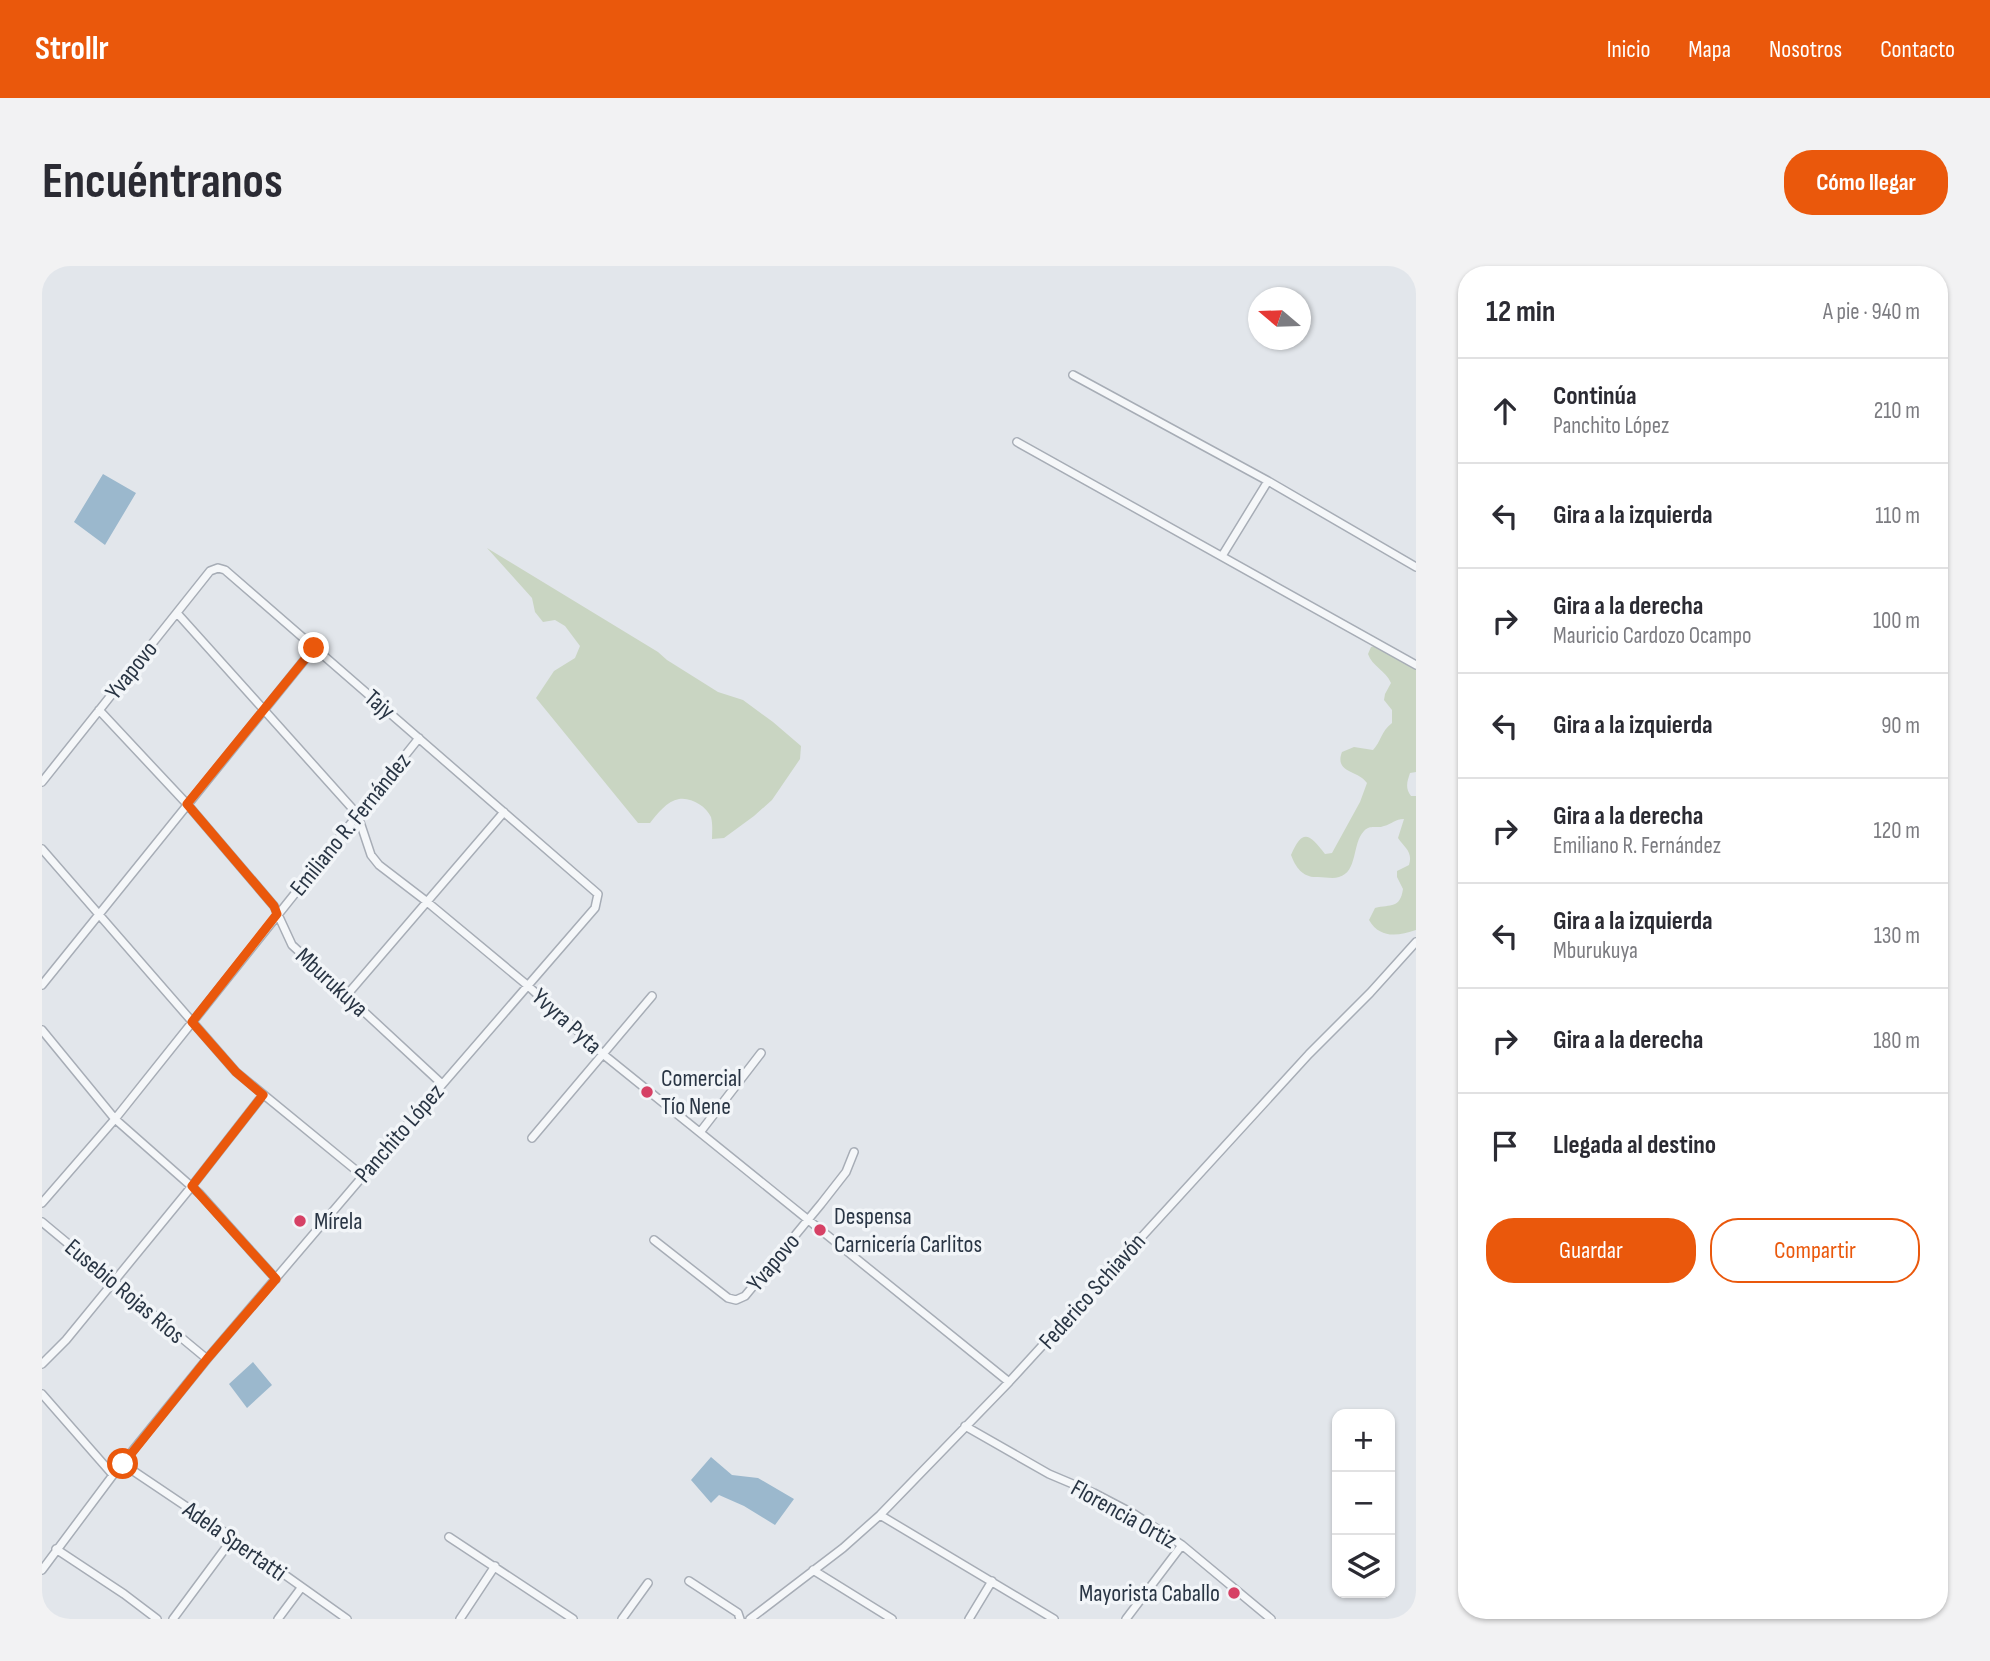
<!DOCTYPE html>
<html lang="es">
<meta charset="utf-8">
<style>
:root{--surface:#fff;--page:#f2f2f3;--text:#2b2b33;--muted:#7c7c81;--line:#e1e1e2;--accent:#ea580c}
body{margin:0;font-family:"Sofia Sans Condensed",sans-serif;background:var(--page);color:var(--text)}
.controls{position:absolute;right:21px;bottom:21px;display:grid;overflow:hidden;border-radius:14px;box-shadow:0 2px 5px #0004}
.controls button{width:63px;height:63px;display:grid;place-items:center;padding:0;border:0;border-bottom:2px solid var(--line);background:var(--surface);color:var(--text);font:35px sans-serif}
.compass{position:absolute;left:1206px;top:21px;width:63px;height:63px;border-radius:50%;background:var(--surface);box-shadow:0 2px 5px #0004;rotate:289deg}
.stop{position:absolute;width:21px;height:21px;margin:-16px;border:5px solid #ea580c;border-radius:50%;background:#fff}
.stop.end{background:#ea580c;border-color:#fff;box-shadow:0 2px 7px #0008}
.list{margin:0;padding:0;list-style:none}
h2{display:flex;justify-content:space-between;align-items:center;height:91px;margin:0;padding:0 28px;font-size:30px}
h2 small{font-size:23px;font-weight:400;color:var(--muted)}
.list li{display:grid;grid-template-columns:46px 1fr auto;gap:21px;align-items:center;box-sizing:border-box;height:105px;padding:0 28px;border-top:2px solid var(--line)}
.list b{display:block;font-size:26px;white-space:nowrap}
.list p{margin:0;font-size:23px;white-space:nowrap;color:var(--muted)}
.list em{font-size:23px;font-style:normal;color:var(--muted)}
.actions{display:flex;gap:14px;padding:21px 28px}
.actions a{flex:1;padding:16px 0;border:2px solid var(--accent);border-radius:28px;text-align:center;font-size:24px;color:var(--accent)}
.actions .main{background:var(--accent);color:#fff}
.icon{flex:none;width:38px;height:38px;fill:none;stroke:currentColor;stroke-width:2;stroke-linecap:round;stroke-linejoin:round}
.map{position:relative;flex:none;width:1374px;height:1353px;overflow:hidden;border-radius:28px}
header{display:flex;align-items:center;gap:42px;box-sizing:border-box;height:98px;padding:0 35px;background:var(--accent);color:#fff}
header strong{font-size:33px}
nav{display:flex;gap:38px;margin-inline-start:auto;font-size:24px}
.intro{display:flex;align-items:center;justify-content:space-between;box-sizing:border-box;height:168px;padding:0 42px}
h1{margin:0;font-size:49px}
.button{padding:18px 32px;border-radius:28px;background:var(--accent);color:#fff;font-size:24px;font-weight:700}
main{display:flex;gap:42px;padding:0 42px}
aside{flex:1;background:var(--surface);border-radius:28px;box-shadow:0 2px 5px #0004}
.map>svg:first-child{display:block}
</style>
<header>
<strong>Strollr</strong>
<nav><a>Inicio</a><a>Mapa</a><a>Nosotros</a><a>Contacto</a></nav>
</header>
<div class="intro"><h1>Encuéntranos</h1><a class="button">Cómo llegar</a></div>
<main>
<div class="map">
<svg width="1374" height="1353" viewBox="0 0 1374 1353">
<rect width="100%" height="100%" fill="#e2e6eb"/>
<path fill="#c9d5c2" d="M445,282L616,386L625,394L676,426L701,434L731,456L759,480L758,493L730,534L712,550L682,572L670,573C670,566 671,559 669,551C664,540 649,531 637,533C625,535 615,548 608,557H596L494,432L512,405L533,392L538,380L523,360L513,354L501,356L493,346L490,332Z
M1338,379L1374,398V506L1368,507C1365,516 1363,522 1369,530H1374V664C1356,670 1338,673 1327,654L1333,642C1349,638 1358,643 1361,623L1355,611V605L1367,599C1371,586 1363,582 1356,572L1362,553C1353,553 1350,558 1342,560C1335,563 1328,558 1322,565C1310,577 1316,606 1297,611C1291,613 1283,611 1276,611C1261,612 1254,602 1249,589C1261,561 1268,569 1283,588L1290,587L1318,536L1325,517C1316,504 1292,507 1300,486L1312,481L1331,484C1339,476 1339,465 1350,457V444L1342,434L1343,428L1349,417C1344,405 1330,400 1326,388L1329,381Z"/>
<path fill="#9bb8cd" d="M61,208L94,227L63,279L32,256Z
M211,1096L230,1119L205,1142L187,1118Z
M669,1191L690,1209L716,1212L752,1233L733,1259L702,1240L677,1229L669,1237L649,1214Z"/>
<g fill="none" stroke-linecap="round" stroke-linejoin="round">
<g stroke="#a7adb6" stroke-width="10">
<path id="street" d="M1031,109L1226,215L1374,301
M975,176L1374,399
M1180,290L1226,215
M135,347L309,541L316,550L329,589L337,599L384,635L485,719L562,789L967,1116
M57,444L145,538L232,640L250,679L400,818
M0,516L168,305L176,302L183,304L556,628L553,642L321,910L165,1093L71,1209L0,1304
M0,583L194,806L321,910
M0,719L272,382
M304,730L462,546
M0,764L73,853L158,928L234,1013
M659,865L719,787
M490,872L610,730
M0,937L73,853L377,472
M0,956L165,1093
M612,974L686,1032L694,1034L703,1030L779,938L804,906L812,886
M0,1098L24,1074L150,920L221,829
M0,1128L71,1209
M923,1160L1007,1208L1052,1227L1092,1248L1140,1279L1229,1353
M81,1198L191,1272L305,1353
M838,1249L1012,1353
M407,1271L531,1353
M14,1283L82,1328L115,1353
M771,1304L850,1353
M647,1315L696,1347L698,1353
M131,1353L191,1272
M236,1353L259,1322
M418,1353L453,1300
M580,1353L606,1317
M708,1353L801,1282L838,1249L967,1116L1267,788L1328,727L1374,676
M927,1353L950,1315
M1084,1353L1140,1279"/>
</g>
<use href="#street" stroke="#f5f7f9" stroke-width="7"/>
</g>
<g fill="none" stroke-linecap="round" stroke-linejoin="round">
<path stroke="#ea580c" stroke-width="9" d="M81,1198L165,1093L234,1013L150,920L221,829L194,806L150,756L235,648L232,640L145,538L272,382"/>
</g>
<g fill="#d64165" stroke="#f2f5f8" stroke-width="2.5">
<circle cx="605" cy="826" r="7"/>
<circle cx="258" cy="955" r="7"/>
<circle cx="778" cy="964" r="7"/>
<circle cx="1192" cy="1327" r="7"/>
</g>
<g text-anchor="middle" stroke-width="7" stroke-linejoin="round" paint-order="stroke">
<g font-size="24" fill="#293544" stroke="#f2f5f8">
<text transform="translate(89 404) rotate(-51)" y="8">Yvapovo</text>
<text transform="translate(338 438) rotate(41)" y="8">Tajy</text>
<text transform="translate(308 558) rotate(-51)" y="8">Emiliano R. Fernández</text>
<text transform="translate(290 716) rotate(43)" y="8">Mburukuya</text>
<text transform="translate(525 755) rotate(42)" y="8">Yvyra Pyta</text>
<text transform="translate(357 867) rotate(-49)" y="8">Panchito López</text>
<text transform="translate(731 996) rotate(-50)" y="8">Yvapovo</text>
<text transform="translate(83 1025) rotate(40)" y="8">Eusebio Rojas Ríos</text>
<text transform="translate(1050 1025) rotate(-48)" y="8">Federico Schiavón</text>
<text transform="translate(1082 1248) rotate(29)" y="8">Florencia Ortiz</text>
<text transform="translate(193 1275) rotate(35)" y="8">Adela Spertatti</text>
</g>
<g font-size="24" fill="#293544" stroke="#f2f5f8" text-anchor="start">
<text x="619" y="820">Comercial<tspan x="619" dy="28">Tío Nene</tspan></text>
<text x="792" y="958">Despensa<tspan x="792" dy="28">Carnicería Carlitos</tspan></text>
<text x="272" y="963">Mírela</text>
<text x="1178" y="1335" text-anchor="end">Mayorista Caballo</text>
</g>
</g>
</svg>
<div class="controls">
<button>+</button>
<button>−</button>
<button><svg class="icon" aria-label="layers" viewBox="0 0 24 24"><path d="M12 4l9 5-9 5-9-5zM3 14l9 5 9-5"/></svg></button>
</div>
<svg class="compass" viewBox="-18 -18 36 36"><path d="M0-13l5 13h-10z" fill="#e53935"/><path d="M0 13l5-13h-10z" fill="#7c7c81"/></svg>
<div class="stop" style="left:81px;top:1198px"></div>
<div class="stop end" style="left:272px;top:382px"></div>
</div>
<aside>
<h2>12 min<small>A pie · 940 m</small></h2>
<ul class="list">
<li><svg class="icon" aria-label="ahead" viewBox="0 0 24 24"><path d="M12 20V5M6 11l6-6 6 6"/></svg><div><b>Continúa</b><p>Panchito López</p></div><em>210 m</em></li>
<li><svg class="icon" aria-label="left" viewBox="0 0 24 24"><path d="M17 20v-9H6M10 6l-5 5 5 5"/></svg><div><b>Gira a la izquierda</b></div><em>110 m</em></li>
<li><svg class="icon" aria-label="right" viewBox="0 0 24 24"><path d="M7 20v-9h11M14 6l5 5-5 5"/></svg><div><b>Gira a la derecha</b><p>Mauricio Cardozo Ocampo</p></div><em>100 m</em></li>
<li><svg class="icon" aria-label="left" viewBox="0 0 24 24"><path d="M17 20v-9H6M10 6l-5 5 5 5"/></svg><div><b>Gira a la izquierda</b></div><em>90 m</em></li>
<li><svg class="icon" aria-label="right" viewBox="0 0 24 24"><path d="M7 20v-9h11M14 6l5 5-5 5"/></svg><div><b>Gira a la derecha</b><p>Emiliano R. Fernández</p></div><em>120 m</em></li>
<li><svg class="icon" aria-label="left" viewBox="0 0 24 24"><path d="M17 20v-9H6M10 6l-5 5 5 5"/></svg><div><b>Gira a la izquierda</b><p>Mburukuya</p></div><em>130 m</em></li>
<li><svg class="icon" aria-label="right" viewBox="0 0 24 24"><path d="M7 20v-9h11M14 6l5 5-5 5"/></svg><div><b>Gira a la derecha</b></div><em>180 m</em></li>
<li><svg class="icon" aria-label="arrive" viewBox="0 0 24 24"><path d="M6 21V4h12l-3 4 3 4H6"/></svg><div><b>Llegada al destino</b></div></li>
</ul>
<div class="actions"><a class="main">Guardar</a><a>Compartir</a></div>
</aside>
</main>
